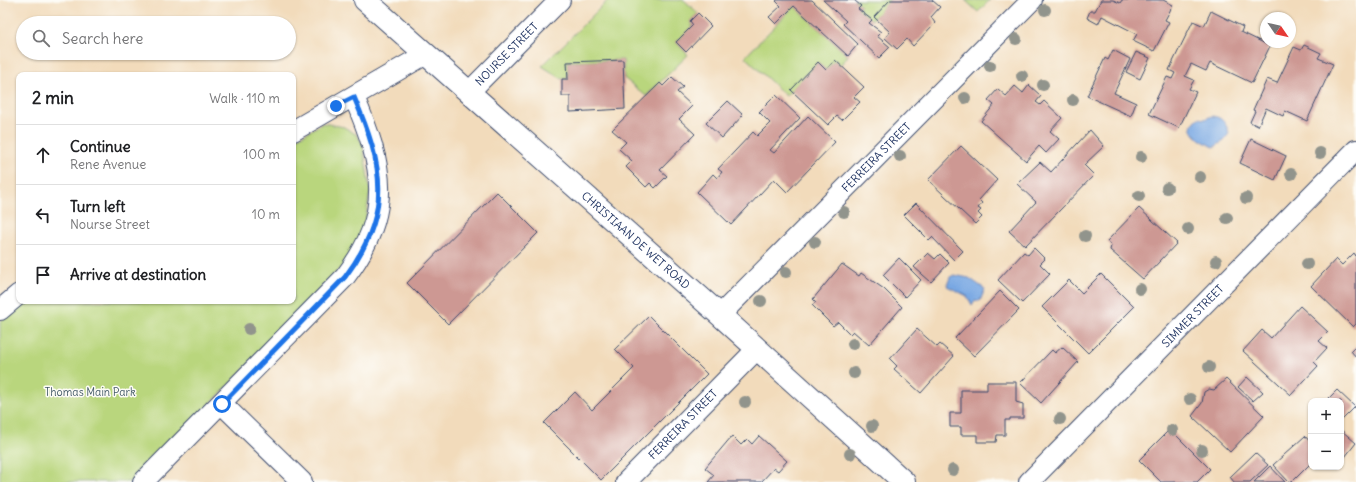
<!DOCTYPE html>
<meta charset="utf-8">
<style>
:root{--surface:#fff;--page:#f2f2f2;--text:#202124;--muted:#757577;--line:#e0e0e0}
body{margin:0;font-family:Delius,sans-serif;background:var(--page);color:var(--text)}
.controls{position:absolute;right:12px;bottom:12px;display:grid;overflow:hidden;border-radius:8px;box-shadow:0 1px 3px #0004}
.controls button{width:36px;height:36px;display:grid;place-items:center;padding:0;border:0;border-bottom:1px solid var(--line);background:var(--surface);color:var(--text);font:20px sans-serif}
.compass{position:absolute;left:1260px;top:12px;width:36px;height:36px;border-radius:50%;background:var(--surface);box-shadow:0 1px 3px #0004;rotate:124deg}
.stop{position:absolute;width:12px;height:12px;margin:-9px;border:3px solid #1a73e8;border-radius:50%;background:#fff}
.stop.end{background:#1a73e8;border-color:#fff;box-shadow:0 1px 4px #0008}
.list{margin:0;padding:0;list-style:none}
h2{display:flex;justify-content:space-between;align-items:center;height:52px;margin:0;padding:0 16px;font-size:17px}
h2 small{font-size:13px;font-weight:400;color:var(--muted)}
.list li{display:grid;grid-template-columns:26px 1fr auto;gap:12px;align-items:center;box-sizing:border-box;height:60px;padding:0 16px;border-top:1px solid var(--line)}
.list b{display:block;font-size:15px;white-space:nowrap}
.list p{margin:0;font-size:13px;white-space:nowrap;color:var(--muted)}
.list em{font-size:13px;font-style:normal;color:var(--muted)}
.icon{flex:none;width:22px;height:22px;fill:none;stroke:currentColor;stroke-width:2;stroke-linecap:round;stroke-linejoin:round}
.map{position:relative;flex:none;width:1356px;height:482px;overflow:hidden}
.search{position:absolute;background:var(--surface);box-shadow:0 1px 3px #0004;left:16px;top:16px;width:280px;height:44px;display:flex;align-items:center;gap:10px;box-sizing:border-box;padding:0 14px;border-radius:22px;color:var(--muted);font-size:15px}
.panel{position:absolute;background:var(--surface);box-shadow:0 1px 3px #0004;left:16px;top:72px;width:280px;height:232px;border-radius:8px}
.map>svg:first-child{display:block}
</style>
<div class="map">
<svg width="1356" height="482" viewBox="0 0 1356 482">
<rect width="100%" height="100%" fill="#fdfcf7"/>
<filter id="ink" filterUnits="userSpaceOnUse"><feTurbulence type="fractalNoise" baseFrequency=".025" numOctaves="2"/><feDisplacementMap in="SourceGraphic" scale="8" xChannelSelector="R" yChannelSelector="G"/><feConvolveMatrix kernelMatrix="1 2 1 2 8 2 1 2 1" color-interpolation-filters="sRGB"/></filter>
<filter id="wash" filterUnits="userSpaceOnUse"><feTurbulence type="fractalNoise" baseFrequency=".012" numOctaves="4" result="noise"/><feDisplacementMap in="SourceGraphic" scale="16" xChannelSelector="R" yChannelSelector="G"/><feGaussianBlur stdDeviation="0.9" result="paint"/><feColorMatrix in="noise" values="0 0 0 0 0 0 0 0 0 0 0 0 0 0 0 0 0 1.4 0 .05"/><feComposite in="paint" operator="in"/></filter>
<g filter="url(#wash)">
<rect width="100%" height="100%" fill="#f2dbbb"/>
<path fill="#b9d67d" stroke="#6a826e" d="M608,0H684L698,13L690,21L693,25L676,42L688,55L646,96L624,78L623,60L567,62L568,79H562L542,66Z
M854,0H890L872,20L858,9L861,6Z
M965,0H990L978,12Z
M794,6L848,56L840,65L835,60L826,70L818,62L786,96L745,57Z
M323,123L344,127L357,135L363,145L370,191L364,230L344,264L225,389L131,482H0V321L25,301H293V141Z"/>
<path fill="#79a8e3" stroke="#4a6ca0" d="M1212,116C1223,117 1226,124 1229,133L1224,141L1214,147C1204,142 1193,138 1191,126L1198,118L1205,119Z
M954,275L969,278L985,289L980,301L975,300L972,305L967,296L947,286L950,277Z"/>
<g id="blocks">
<path fill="#cd9893" d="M777,0H812L858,44L848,56L794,6L776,24L769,17L781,6L776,1Z
M823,0H854L861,6L858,9L872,20L869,23L881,32L877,36L890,47L879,58L843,24L846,21Z
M890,0H932L940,7L931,17L935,23L913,46L907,39L897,49L885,38L890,32L874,17Z
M1101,0H1113L1120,3L1122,0H1163L1173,5L1165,20L1169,22L1154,51L1133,41L1137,34L1102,16L1098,24L1087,18L1090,11H1095Z
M1211,11L1243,27L1241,32L1270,46L1252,83L1210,63L1206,71L1191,64L1185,76L1194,80L1189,89L1196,92L1179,128L1149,114L1167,77L1172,79L1175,73L1169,70L1193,21L1204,26Z
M698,13L711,26L686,52L676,42L693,25L690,21Z
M1304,45L1321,53L1318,58L1333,64L1307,121L1285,111L1283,116L1266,108L1258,126L1250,122L1255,111L1253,110L1267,79L1277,83L1294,47L1301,50Z
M1113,50L1130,59L1114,93L1136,103L1131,116L1087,96L1105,58L1108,60Z
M1136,52L1150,58L1140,79L1126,72Z
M623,60L625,109L570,112V96H562V79H568L567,62Z
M835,60L864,87L854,97L860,102L842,120L837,116L828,125L791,90L818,62L826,70Z
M672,77L683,87L677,92L692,106L679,119L695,134L660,170L667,176L655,188L650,183L646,187L626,167L632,161L619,149L626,142L612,130L660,83L663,86Z
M1029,85L1041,96L1036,102L1040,105L1044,101L1062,118L1050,131L1059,139L1046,153L1039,146L1026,161L981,121L994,105L988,100L998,89L1006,96L1015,86L1023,93Z
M776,95L800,118L770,150L774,153L808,116L835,142L787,192L774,179L731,225L697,192L713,174L717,178L722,172L718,169L753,132L757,136L770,123L759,112Z
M728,101L743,115L722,138L706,123Z
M1090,130L1104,146L1084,165L1094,175L1025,246L1009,231L1036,202L1017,184L1040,162L1051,172Z
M1251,139L1286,156L1275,180L1240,163Z
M961,146L997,180L979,200L982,203L978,208L981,210L978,213L982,217L975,224L928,180Z
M497,192L538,233L448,324L407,283Z
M916,203L963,251L954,260L932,237L929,240L904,215Z
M1139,208L1177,243L1143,279L1110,250L1111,246L1107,241Z
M1034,248L1045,259L1040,264L1050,274L1022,303L998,280L1024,252L1028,255Z
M928,253L935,259L940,254L949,263L931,282L914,267Z
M1354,253L1356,256V324L1353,327L1311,286L1336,259L1342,265Z
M899,258L921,280L905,297L883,275Z
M842,264L859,276L861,273L884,289L902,307L869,345L853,331L850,334L838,322L833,326L812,305L816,302L813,299Z
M1101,274L1134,307L1088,353L1042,307L1069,280L1082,293Z
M1000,291L1019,310L974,356L955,338Z
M1300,306L1328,332L1319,341L1327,348L1314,362L1318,366L1291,395L1243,351L1262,330L1271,338Z
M649,316L707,374L601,480L544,423L575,392L592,410L634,368L615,349Z
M917,329L937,347L940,344L954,356L921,393L894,369L897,366L890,359Z
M1356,346V357L1351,351Z
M1062,347L1078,362L1041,403L1020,383L1052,350L1055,353Z
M1247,377L1263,392L1253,401L1238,387Z
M1226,379L1264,416L1230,452L1192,416L1202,403L1204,392L1209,389L1214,390Z
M987,382H1016V402L1023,404V418H1010V420H1005V435H997L996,442H977V435H961V427H950V413H961V390H987Z
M1337,390L1355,407L1341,421V401H1326Z
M1170,429L1210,469L1197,482H1161L1139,460Z
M1341,430L1356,443L1341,462Z
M732,436L741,445L747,439L752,444L759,436L787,461L778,471L774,468L761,482H708L714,475L705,468Z
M1305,436L1311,443V463L1292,482H1289L1273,465Z
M1255,453L1268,465L1250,482H1234L1230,477Z
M1270,466L1285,482H1254Z"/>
</g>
</g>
<g filter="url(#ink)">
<use href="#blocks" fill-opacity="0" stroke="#3b496c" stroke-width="1"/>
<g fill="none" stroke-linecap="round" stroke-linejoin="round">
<g stroke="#3b496c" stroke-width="22">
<g id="street">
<path id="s1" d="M470,91L560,0"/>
<path d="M293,131L426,54"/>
<path d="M0,310L19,294"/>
<path id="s2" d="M720,315L1032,0"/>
<path d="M222,404L302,482"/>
<path d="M143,482L345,277C394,212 384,167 354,97"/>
<path id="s3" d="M626,482L757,349"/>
<path id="s4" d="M1029,482L1356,150"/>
</g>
</g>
<g stroke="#3b496c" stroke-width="24">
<g id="secondary">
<path id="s5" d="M365,0L720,315L904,482"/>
</g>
</g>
<use href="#street" stroke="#fff" stroke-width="20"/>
<use href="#secondary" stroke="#fff" stroke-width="22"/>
</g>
<g fill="#91948c">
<circle cx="1045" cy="10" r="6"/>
<circle cx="1016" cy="39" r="6"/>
<circle cx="990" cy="66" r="6"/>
<circle cx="1022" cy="76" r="6"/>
<circle cx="1043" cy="85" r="6"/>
<circle cx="965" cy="98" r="6"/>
<circle cx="1073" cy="100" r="6"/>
<circle cx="1320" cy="153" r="6"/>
<circle cx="900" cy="156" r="6"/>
<circle cx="1141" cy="157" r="6"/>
<circle cx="1291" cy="174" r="6"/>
<circle cx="1200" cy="177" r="6"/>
<circle cx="1167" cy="188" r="6"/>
<circle cx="1139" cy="196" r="6"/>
<circle cx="1246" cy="198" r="6"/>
<circle cx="844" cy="212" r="6"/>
<circle cx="1227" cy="218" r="6"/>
<circle cx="1188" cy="229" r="6"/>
<circle cx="1085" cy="236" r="6"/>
<circle cx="815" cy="242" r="6"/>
<circle cx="1216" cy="261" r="6"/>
<circle cx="1307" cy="264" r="6"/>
<circle cx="786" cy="272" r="6"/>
<circle cx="1140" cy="289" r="6"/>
<circle cx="761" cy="301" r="6"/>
<circle cx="249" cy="329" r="6"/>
<circle cx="853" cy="344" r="6"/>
<circle cx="1209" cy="367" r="6"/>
<circle cx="854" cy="373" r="6"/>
<circle cx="1190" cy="399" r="6"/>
<circle cx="745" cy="402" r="6"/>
<circle cx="1060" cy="419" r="6"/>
<circle cx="872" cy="426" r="6"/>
<circle cx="1172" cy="430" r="6"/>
<circle cx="1202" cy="450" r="6"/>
<circle cx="850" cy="454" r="6"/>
<circle cx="953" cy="470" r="6"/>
</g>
</g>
<g fill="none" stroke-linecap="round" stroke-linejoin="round" filter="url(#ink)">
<path stroke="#1a73e8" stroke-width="5" d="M222,404L345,277C393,213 384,167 354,97L336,106"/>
</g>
<g text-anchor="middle" stroke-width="3" stroke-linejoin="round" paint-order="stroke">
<g font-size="11" fill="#1b2f5e" stroke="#fdfcf7">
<text dy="4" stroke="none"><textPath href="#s1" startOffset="52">NOURSE STREET</textPath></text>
<text dy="4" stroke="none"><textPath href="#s2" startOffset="222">FERREIRA STREET</textPath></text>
<text dy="4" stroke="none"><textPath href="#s5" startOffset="362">CHRISTIAAN DE WET ROAD</textPath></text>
<text dy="4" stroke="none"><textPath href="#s4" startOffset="233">SIMMER STREET</textPath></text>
<text dy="4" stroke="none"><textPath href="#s3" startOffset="81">FERREIRA STREET</textPath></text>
</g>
<g font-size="11" fill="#425966" stroke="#fdfcf7">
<text x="90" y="396">Thomas Main Park</text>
</g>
</g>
</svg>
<div class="controls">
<button>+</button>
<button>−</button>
</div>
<svg class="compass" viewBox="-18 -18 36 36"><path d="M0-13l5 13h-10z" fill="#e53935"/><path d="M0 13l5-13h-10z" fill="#757577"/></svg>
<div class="stop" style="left:222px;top:404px"></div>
<div class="stop end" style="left:336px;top:106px"></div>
<div class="search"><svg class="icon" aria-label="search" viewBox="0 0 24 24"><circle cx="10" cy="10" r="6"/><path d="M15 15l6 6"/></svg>Search here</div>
<section class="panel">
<h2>2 min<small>Walk · 110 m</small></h2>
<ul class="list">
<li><svg class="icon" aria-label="ahead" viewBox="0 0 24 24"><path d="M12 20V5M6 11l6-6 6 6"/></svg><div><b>Continue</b><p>Rene Avenue</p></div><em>100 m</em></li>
<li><svg class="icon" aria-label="left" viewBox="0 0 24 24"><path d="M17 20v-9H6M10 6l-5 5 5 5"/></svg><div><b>Turn left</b><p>Nourse Street</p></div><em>10 m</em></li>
<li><svg class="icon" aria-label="arrive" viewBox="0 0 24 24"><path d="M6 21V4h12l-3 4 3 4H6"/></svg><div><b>Arrive at destination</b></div></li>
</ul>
</section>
</div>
